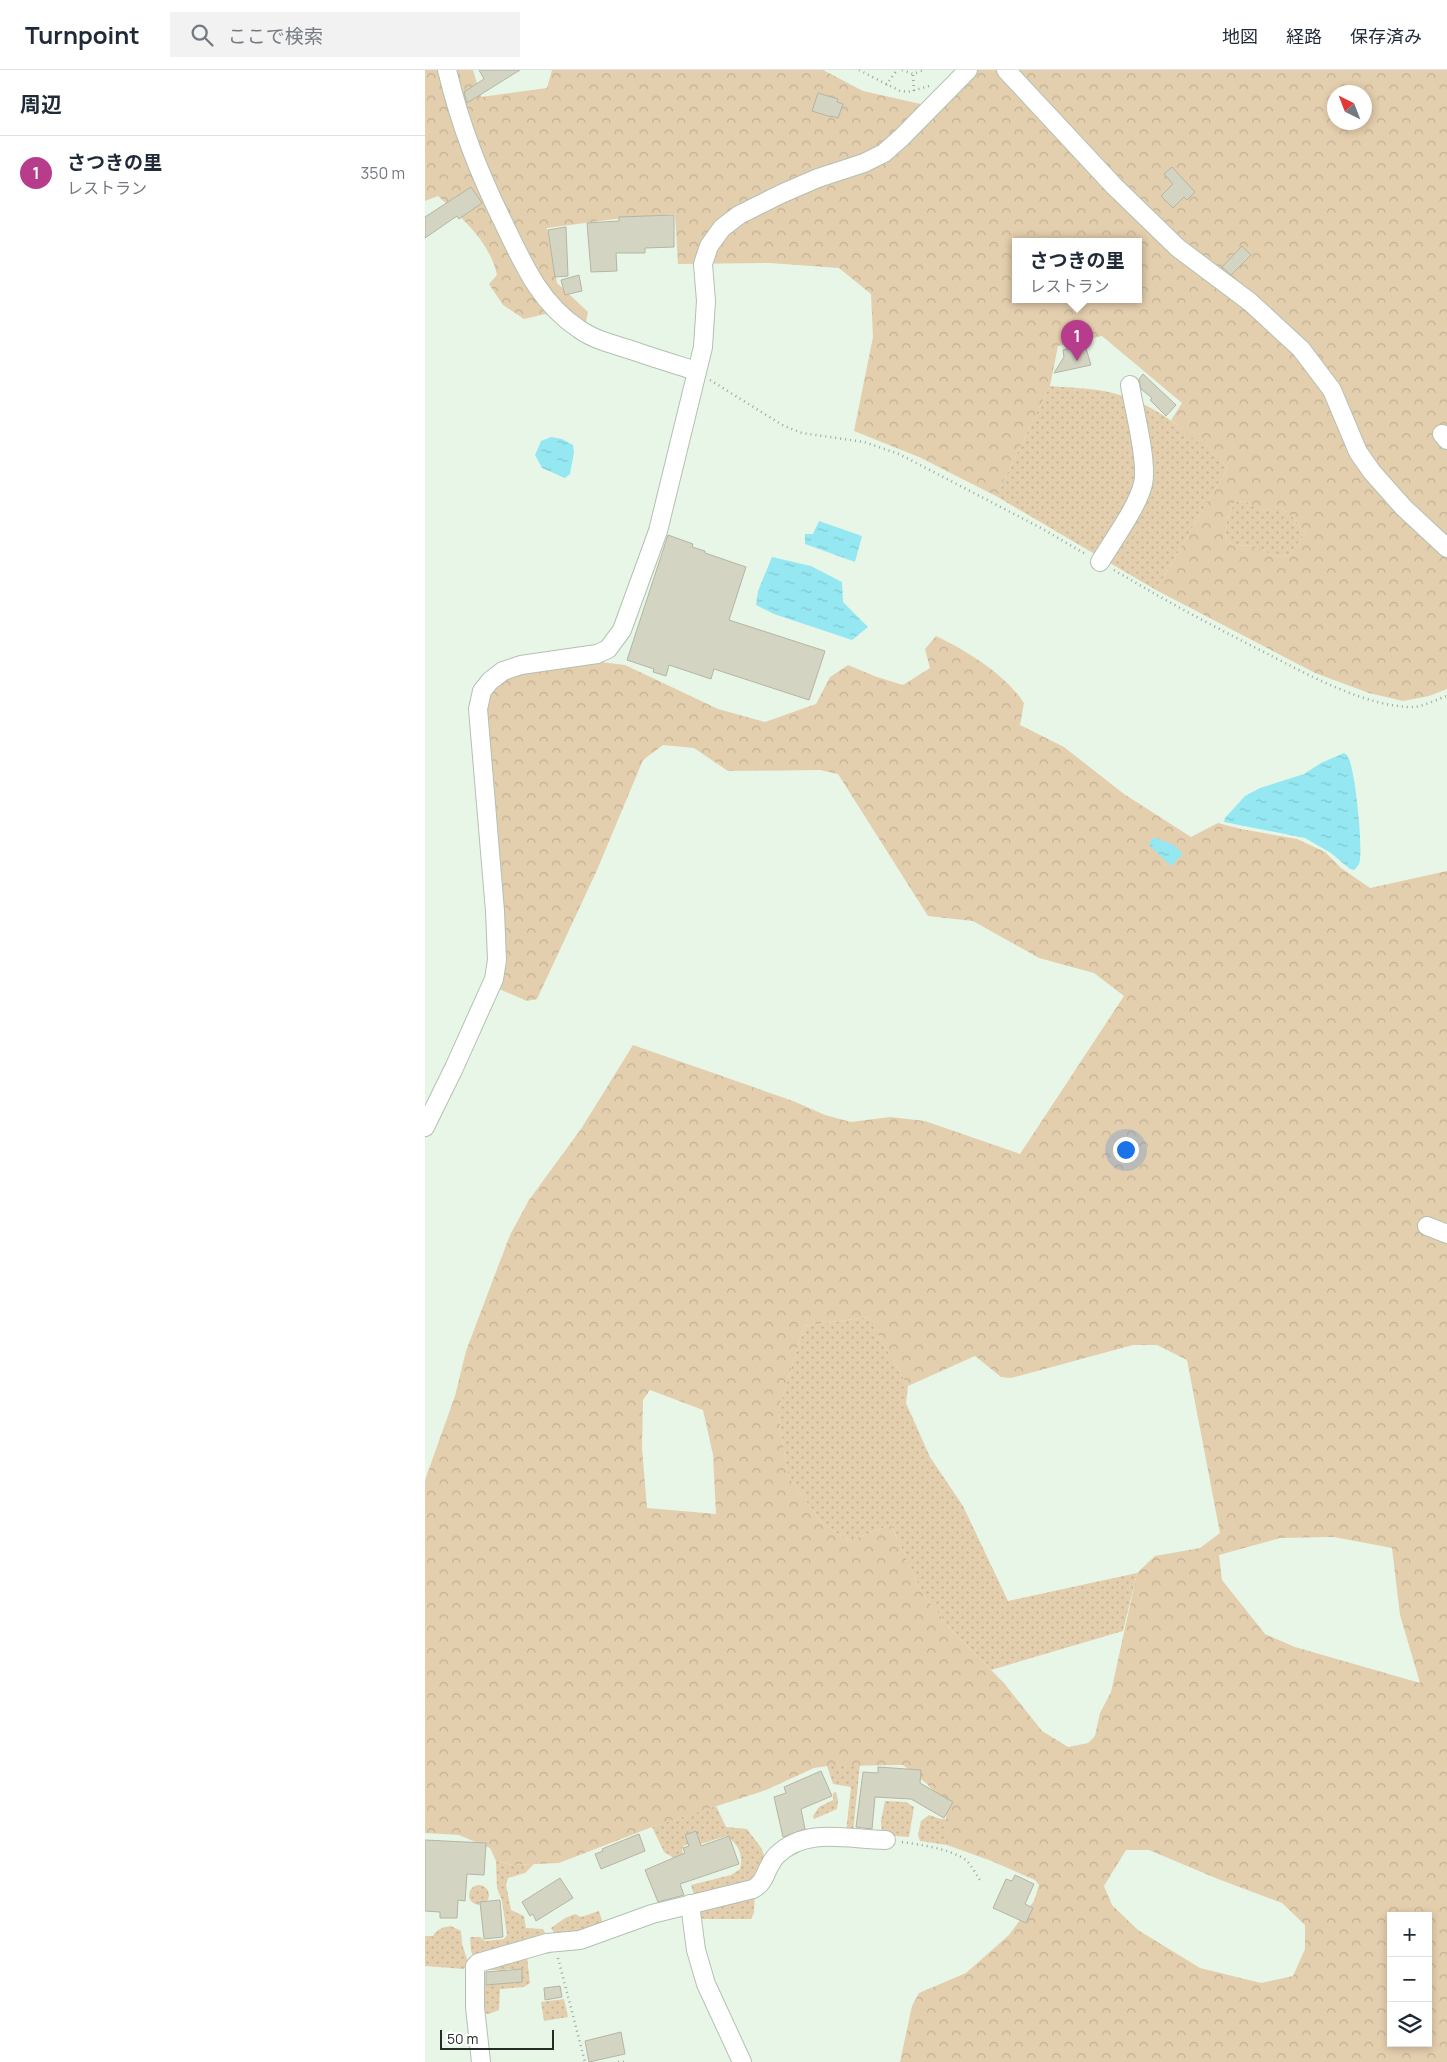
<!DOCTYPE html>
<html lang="ja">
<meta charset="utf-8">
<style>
:root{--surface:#fff;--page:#f2f2f3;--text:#1f2937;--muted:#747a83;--line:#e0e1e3;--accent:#b73c8c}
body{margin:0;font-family:Manrope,"Noto Sans JP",sans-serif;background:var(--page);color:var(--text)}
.controls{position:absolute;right:15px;bottom:15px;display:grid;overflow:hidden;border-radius:0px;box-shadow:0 2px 8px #0003}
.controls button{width:45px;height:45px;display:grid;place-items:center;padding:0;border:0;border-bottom:1px solid var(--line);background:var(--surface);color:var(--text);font:25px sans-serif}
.compass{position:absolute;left:902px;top:15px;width:45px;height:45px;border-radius:50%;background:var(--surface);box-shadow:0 2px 8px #0003;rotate:318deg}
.scale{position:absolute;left:15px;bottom:12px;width:114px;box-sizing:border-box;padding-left:5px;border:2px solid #262b25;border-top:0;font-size:14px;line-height:18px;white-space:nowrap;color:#262b25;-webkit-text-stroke:4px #fefefe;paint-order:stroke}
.you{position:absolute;left:700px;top:1079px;width:18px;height:18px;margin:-12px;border:4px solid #fff;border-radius:50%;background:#1a73e8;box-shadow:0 0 0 8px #1a73e833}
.badge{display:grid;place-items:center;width:32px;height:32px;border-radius:50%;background:var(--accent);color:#fff;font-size:16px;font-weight:700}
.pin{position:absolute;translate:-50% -41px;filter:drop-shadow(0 1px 2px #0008)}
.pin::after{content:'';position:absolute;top:26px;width:18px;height:15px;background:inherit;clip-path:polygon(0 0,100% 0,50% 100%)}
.popup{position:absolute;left:587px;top:168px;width:130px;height:65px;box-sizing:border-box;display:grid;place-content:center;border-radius:0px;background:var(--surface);filter:drop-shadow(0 1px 4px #0005);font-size:16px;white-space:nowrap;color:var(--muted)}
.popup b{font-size:19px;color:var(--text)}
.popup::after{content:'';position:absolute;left:50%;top:100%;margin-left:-10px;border:10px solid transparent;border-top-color:var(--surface)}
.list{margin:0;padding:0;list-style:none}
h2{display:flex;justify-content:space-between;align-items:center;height:65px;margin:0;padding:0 20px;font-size:21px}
h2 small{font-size:16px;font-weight:400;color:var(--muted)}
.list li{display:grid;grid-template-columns:32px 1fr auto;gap:15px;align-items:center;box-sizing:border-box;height:75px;padding:0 20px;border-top:1px solid var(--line)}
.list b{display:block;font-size:19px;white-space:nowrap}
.list p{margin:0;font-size:16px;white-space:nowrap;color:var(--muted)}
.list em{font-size:16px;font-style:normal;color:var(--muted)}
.icon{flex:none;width:28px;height:28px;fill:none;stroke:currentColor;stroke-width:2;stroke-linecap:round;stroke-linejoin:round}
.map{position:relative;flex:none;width:1022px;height:1992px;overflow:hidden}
header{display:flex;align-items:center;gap:30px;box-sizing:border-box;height:70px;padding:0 25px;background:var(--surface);border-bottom:1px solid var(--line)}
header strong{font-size:24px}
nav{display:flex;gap:28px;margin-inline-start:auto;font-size:18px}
.search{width:350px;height:45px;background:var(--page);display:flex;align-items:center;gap:12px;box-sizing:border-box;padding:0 18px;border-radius:0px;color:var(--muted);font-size:19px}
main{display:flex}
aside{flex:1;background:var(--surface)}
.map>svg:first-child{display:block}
</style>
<header>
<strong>Turnpoint</strong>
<div class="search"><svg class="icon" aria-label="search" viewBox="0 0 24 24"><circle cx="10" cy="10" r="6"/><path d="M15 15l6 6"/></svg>ここで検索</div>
<nav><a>地図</a><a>経路</a><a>保存済み</a></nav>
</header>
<main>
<aside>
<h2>周辺<small></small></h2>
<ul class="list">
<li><span class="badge">1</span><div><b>さつきの里</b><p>レストラン</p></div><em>350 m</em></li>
</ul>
</aside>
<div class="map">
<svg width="1022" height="1992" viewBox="0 0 1022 1992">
<defs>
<pattern id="green-dots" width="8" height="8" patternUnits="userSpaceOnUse" patternTransform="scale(1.25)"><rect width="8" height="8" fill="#e3cead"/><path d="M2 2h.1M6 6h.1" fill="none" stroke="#c3b195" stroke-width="1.8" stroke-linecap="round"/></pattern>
<pattern id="forest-crowns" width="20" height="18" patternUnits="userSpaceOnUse" patternTransform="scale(1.25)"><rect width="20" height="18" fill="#e3cead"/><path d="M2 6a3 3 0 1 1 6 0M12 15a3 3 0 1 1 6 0" fill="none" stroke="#c3b195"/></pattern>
<pattern id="water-ripples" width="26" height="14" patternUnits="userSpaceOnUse" patternTransform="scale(1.25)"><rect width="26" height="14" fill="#95e8f2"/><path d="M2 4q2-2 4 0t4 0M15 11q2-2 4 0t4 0" fill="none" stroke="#80c7cf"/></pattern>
</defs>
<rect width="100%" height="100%" fill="#e8f6e7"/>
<path fill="url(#green-dots)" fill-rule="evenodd" d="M625,316C649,318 674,318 698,326C739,339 771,370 803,397L731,520L571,426Z
M810,431L822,432L837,441L854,437L869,448L880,464L864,485L851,487L827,475L810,476L800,470L802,449Z
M443,1247L483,1316L481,1333L505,1387L538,1436L583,1531L712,1503L698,1561L566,1600L528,1562L497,1523L466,1455L423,1471L396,1452L363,1406L353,1342L379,1256Z
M435,1694L428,1763L421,1762L426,1717L408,1714L402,1696Z
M411,1722L413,1731L412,1739L389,1749L388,1746L394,1737L408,1730V1723Z
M460,1731L481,1732L489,1737L484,1767L457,1765L456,1751Z
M291,1736L301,1757L322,1759L337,1779L341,1792L333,1810L270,1828L266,1815L306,1805L315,1799C319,1786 313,1773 301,1766L273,1775L271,1772L258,1776L257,1780L265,1804L249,1788L239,1782L227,1757Z
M504,1745L516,1749H521L522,1775L495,1771L493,1765L496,1751Z
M71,1791L87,1795L109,1794L100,1803L83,1808L81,1815L86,1840L99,1846L101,1858L118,1859L123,1869L50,1890L46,1881L45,1867H55L60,1871L79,1869L82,1865L77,1831L72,1818Z
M44 1825a10 10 0 1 1 20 0a10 10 0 1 1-20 0Z
M330,1822L329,1843L326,1849H278L273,1846L276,1837Z
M174,1841L179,1857L143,1867L130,1864L126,1858L140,1848L150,1844L156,1847Z
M26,1856L36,1861L37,1874L43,1892L39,1899L0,1896V1866H8C12,1859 18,1857 26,1856Z
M126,1880V1883L102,1887L105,1913L99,1917L75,1919L74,1940L64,1944L55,1943L54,1900ZM81,1899H97V1912H81ZM57,1900H74V1914L57,1915Z
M139,1929L143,1947L119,1951L116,1932Z"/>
<path fill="url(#forest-crowns)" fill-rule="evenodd" d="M0,0H48L56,27L122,18L127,0H398L438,21L500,35L549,0H1022V619L1004,626L978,631L944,623L890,603L731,520L803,397L746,350L757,333L677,266L633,276L625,316L571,426L494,387L429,361L448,267L446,224L414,198L345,193L253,194L250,144L190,149L122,158L132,213L163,242L160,257L120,244L99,249L78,235L64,214L72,205C65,172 37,148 13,126L0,131ZM909,22H939V52H909ZM591,172H713V230H591ZM810,431L822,432L837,441L854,437L869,448L880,464L864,485L851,487L827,475L810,476L800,470L802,449Z
M511,566C542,581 580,604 599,633L595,655L639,677L699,724L766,767L793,753L816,759L872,769L900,782L916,798L945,818L1022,801V1992H475L487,1936L494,1923L541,1903L584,1865L609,1831L614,1815L610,1810L564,1790L522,1775L520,1764L522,1735L502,1714L478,1695L402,1696L389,1698L341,1720L227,1757L134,1793L87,1795L71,1791L65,1778L34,1765L0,1763V1410L30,1326L41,1281L85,1165L104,1130L156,1059L208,975L368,1031L400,1045L426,1052L465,1047L500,1051L595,1084L699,926L669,903L614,888L548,851L503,846L413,704L395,700L303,701L269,678L238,675L218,690L172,800L112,929L102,931L72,918L61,625L77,610L97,599L168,591L200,595L293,639L340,652L391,634L405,607L423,595L452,607L478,615L505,598L500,579ZM443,1247L483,1316L550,1286L576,1307L586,1308L708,1275H732L762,1290L795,1463L775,1478L730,1486L712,1503L686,1622L675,1643L670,1666L663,1673L643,1677L617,1661L579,1613L528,1562L497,1523L466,1455L423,1471L396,1452L363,1406L353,1342L379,1256ZM225,1320L278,1340L288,1385L291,1444L222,1438L217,1378L218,1330ZM909,1467L967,1478L975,1545L995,1613L870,1577L840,1564L797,1510L794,1485L855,1468ZM701,1780H724L793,1809L857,1833L880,1855V1879L868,1906L836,1913L775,1898L713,1860L687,1835L679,1816ZM966,1846H1003V1973H966Z"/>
<path fill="url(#water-ripples)" d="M126,367L137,369L148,375L149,383L145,404L140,408L117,398L110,385L116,371Z
M394,451L437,466L430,492L380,474V464H388Z
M347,487L386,496L417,512L418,532L443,557L427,570L349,544L331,535L333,521Z
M919,683C922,685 923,686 924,689C930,701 939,782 934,794C934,794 930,800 929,800L925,799L906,783L880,768L799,752L800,748L820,726L835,718L879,704L896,693Z
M728,767L749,775L758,784L746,796L724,775Z"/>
<path fill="#d3d4c2" stroke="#b4b5a3" d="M54,0H95L42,33L39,22L59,9Z
M393,23L413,29L412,32L418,34L413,48L406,46V47L387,41Z
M747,97L770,122L762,130L759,127L748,138L736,126L748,114L739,104Z
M46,117L57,133L34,149L32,146L0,168V147Z
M249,145V177L220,178V183H191L192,201L166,202L162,153L194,151V147Z
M141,157L143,206L130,207L123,160Z
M817,176L826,185L806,205L797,197Z
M154,205L157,221L140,225L136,210Z
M660,275L666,295L629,303L639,287L638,280Z
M718,304L751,335L741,346L725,330L727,328L716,319L714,309Z
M243,465L268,474L267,477L280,481V483L321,497L304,550L400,581L384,630L289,599L286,609L244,595L241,606L228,602L229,599L202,590Z
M453,1697L496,1700L495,1713L528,1732L519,1748L486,1729L450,1727L447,1759L431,1757L438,1702L453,1703Z
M396,1701L407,1726L376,1739L380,1759L358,1767L349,1727L361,1723L359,1717Z
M271,1761L276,1776L304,1766L314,1794L255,1814L259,1825L233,1832L220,1800L260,1783L258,1778L264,1776L260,1765Z
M214,1764L220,1781L176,1799L170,1784L178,1781L177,1779Z
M0,1770L61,1773L59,1805L42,1804L40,1831L33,1830L32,1848H15V1842L0,1841Z
M590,1805L609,1814L600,1834L608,1838L601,1853L568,1838L581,1809L587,1811Z
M135,1808L148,1828L111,1851L108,1844L105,1846L97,1832Z
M75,1830L78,1867L59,1869L55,1832Z
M97,1899V1912L61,1915V1902Z
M135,1916L137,1927L120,1930L119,1918Z
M196,1962L200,1984L164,1992L160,1971Z"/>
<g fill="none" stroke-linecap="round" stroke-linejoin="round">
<g stroke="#b3c0b2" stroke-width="20">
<path id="minor" d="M22,0C36,58 54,103 80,156C99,196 116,234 154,259C168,269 186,274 203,279C226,287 249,294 271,301
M581,0L689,116L753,178L825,232L876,279L907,320L933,382L947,402L979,438L1022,478
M1017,364L1022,370
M675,492C688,470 712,438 718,414C723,393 709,339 705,315
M0,1057L29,998L69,909L72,890L70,841L53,639L57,621L65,611L78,601L96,595L172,584L183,579L197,560L233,461L278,277L281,231L278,194L284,176L297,158L314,145L356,124L393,108L439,93L459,83L476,68L543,0
M1002,1156L1022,1164
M265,1834L271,1880L281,1914L317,1992
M56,1992L50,1937V1896L53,1893L122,1873L155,1870L227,1844L328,1819C342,1812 341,1795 352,1785C382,1756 424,1770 461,1770"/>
</g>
<path stroke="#9ca69b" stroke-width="2.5" stroke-dasharray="1 4" stroke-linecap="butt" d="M434,0L475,21L483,22L504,16
M477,0L488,4L499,0
M488,5L489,21
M461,15L472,0
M285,310L359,356L377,363L439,372L474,384L616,458L662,485
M689,500C739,530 791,558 843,584C883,605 944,638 989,637C1000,636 1012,629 1022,626
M477,1772C497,1775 520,1778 538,1788C546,1793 550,1803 555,1810
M133,1888L160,1992
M193,1992H201"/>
<use href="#minor" stroke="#fff" stroke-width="18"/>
</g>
</svg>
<div class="controls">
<button>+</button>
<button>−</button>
<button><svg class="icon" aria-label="layers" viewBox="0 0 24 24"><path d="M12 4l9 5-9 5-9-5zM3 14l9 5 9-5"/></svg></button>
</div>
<svg class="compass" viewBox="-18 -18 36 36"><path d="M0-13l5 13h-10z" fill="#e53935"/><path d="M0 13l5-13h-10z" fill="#747a83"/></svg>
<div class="scale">50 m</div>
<div class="you"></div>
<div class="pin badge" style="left:652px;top:291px">1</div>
<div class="popup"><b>さつきの里</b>レストラン</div>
</div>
</main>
